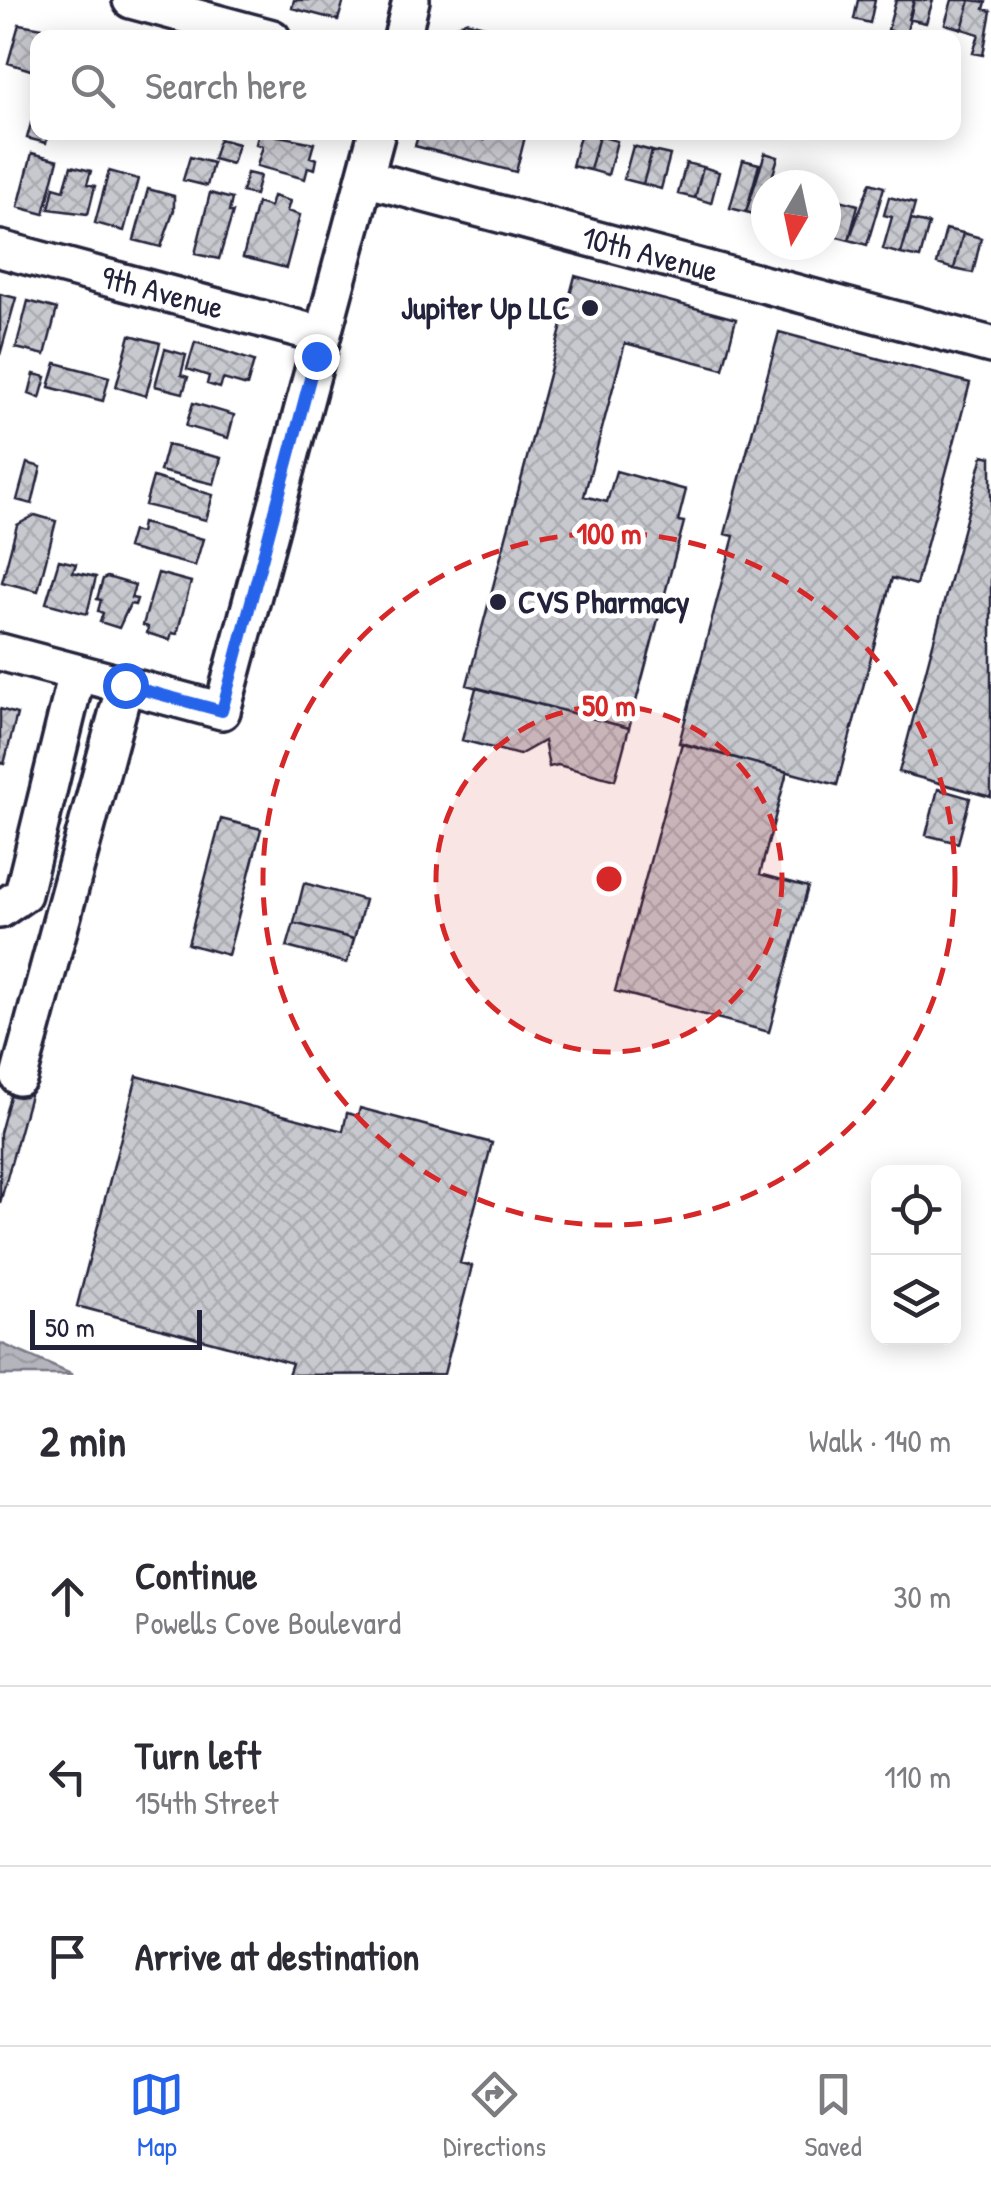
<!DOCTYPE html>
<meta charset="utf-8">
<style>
:root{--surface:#fff;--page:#f7f7f7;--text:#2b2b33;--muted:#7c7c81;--line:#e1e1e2;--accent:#2563eb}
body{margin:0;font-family:"Patrick Hand",sans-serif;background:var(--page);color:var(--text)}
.controls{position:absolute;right:30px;bottom:30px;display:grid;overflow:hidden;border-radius:20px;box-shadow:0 5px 25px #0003}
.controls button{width:90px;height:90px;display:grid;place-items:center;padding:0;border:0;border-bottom:2px solid var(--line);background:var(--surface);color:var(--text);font:50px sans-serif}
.compass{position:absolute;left:751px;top:170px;width:90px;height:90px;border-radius:50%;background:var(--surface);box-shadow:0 5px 25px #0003;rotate:189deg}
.scale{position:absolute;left:30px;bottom:25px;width:172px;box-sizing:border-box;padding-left:10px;border:5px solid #22223b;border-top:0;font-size:28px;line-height:35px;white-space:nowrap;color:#22223b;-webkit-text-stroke:8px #fff;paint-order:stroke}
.stop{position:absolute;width:30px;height:30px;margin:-22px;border:8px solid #2563eb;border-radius:50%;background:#fff}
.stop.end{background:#2563eb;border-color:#fff;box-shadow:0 2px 10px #0008}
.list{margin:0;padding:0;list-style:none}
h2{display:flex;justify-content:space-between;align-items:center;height:130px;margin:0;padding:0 40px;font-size:42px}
h2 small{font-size:32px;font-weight:400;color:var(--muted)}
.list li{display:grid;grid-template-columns:65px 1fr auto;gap:30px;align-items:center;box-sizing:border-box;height:180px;padding:0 40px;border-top:2px solid var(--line)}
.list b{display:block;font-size:38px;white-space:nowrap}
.list p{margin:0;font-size:32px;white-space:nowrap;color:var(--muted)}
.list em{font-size:32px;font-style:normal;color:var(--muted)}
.icon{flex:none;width:55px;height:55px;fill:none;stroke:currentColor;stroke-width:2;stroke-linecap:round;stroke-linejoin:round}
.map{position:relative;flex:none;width:991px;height:1375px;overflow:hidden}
.search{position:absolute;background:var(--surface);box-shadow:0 5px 25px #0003;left:30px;right:30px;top:30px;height:110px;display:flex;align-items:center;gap:25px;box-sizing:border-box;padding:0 35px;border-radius:20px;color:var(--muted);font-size:38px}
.sheet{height:670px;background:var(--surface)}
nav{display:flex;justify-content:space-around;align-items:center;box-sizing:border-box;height:140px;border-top:2px solid var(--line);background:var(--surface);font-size:28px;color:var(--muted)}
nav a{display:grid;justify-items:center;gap:5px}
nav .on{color:var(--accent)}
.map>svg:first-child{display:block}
</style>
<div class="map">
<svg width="991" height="1375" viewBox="0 0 991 1375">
<defs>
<pattern id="water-waves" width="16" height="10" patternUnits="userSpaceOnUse" patternTransform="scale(2.5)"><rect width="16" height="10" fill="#b4b4bc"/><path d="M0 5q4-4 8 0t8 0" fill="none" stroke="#9a9aa2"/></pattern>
<pattern id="building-cross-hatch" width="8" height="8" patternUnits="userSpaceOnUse" patternTransform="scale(2.5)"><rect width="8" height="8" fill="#c8c8cf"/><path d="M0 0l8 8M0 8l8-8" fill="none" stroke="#acacb3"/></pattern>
</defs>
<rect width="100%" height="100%" fill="#fff"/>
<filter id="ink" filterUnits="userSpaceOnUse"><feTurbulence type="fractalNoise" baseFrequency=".01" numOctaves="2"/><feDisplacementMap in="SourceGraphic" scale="20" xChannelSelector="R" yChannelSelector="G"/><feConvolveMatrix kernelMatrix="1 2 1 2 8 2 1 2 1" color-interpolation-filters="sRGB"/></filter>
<g filter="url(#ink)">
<path fill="url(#water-waves)" stroke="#7a7a88" stroke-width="2.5" d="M0,1343L73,1375H0Z"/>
<path fill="url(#building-cross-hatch)" stroke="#22223b" stroke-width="2.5" d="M294,0H344L338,20L292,8Z
M858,0H875L870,23L854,19Z
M896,0H914L906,36L888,30Z
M914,0H933L926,23L908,19Z
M952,0H970L962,29L945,24Z
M970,0L986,2L984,9L991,11L983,55L973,53L979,34L962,29Z
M465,21L503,31L501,38H453L456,27Z
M19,24L49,29L47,38H38L37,72L8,63Z
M33,116L38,118V132H48L46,143L27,138Z
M259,132L314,143L310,157L317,159L315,169L308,167L305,179L257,166L263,146L256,144Z
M419,132H463L484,140L486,132L526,133L516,172L415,146Z
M581,132L599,136L590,170L572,166Z
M599,136L617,141L608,175L590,170Z
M219,139L238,144L232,164L213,159Z
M633,146L652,151L643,184L624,179Z
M652,151L670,155L661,189L643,184Z
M32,153L58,160L44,214L18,207Z
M765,153L778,157L770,185H766L762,216L746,212Z
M190,157L213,163L207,186L183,180Z
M743,160L759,164L746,212L730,208Z
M686,163L703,167L695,198L678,194Z
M71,166L91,171L87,184L95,186L88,214L49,209L54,187L64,190Z
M703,167L719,172L711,203L695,198Z
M109,171L138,179L124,231L95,223Z
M247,173L260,176L255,195L242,192Z
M870,183L884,187L867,245L849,240Z
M148,189L174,196V210L161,247L134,240Z
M210,193L232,199L229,212H233L219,259L195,254Z
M273,196L290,201L287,211L300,215L286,268L243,257L257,203L270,207Z
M889,197L915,204L901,254L883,249L892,217L884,215Z
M840,200L858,205L849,240L830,235Z
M911,220L929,224L920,258L901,254Z
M946,229L963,233L954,269L937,264Z
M963,233L981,238L973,273L954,269Z
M575,276L736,319L723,369L625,343L584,496L607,502L616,471L686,490L678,521L684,522L629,728L467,685Z
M0,294L16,298L0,355Z
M28,301L57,309L45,355L16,348Z
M779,332L970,383L916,585L892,578L837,785L679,743L734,536L725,534Z
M130,335L160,343L146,396L116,387Z
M195,342L254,361L247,386L223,379L220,388L207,384L209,376L187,369Z
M165,349L186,355L181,375L188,377L183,393L155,386Z
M56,363L109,377L103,401L49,387Z
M34,374L46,377L40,398L29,394Z
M193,403L234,415L228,438L186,426Z
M167,445L221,458L214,484L160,471Z
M983,455L991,457V797L899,772Z
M27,463L41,467L32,504L17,500Z
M153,477L213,495L206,520L145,505Z
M35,515L56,521L38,591L2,582L17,525Z
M142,523L203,539L195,566L127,548L132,531L140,533Z
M59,560L76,564L73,572L96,577L87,614L46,603Z
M158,573L191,582L177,634L172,633L170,640L147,633L148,627L143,625Z
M107,577L135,585L131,598L137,599L135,605L130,604L119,628L100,622L103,613L98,611L101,600L97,599L103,579Z
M476,688L629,728L615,780L558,765L549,767L544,741L519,755L462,740Z
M0,709L17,714L4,764L0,763Z
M682,743L787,772L760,874L808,887L769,1032L615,991Z
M938,789L970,798L958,843L926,835Z
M221,819L261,829L228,955L188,944Z
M304,883L365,900L354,939L294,923Z
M294,923L354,939L347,963L287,947Z
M137,1076L343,1131L347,1113L358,1116L360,1108L492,1143L460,1263L472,1266L444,1374L288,1375L292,1363L77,1306Z
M15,1078L33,1084L0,1203V1133Z"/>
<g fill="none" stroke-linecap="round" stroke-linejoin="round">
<g stroke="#22223b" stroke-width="42">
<g id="minor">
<path d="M131,0L272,38"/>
<path d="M402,38L411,0"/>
<path id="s1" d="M365,178L991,345"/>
<path id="s2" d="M0,249L322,335"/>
<path d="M0,652L222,711L377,132"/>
<path d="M0,910L23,894L77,673"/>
<path d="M19,1077L125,685"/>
</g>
</g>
<use href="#minor" stroke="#fff" stroke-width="35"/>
</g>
</g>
<g fill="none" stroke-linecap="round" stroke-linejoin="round" filter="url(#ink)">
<path stroke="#2563eb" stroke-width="12" d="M125,685L222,711L316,356"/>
</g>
<circle cx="609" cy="879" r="173" fill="#d62828" fill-opacity=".12"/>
<g fill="none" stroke="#d62828" stroke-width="5" stroke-dasharray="18 12">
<circle cx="609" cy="879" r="173"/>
<circle cx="609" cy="879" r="346"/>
</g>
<g fill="#22223b" stroke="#fff" stroke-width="4">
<circle cx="590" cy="308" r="10"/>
<circle cx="498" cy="602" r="10"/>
</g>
<g text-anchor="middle" stroke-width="10" stroke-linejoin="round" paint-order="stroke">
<g font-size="32" fill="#22223b" stroke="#fff">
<text dy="11" stroke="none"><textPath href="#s1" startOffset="295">10th Avenue</textPath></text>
<text dy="11" stroke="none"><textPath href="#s2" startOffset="168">9th Avenue</textPath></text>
</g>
<g font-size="32" font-weight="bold" fill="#22223b" stroke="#fff" text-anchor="end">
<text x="570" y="319">Jupiter Up LLC</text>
<text x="518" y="613" text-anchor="start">CVS Pharmacy</text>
</g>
</g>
<circle cx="609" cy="879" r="15" fill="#d62828" stroke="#fff" stroke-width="5"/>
<g font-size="30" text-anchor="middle" font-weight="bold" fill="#d62828" stroke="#fff" stroke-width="10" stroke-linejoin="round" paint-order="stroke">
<text x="609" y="544">100 m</text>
<text x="609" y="716">50 m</text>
</g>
</svg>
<div class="controls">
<button><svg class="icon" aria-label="locate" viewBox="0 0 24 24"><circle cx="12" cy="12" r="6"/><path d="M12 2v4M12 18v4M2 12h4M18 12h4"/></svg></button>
<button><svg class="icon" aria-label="layers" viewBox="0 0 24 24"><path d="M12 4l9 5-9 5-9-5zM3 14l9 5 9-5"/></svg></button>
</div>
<svg class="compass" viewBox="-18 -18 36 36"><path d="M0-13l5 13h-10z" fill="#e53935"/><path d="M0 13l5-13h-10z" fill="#7c7c81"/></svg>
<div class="scale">50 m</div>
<div class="stop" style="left:125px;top:685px"></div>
<div class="stop end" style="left:316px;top:356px"></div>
<div class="search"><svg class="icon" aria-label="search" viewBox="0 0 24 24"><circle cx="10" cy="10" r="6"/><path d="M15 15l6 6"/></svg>Search here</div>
</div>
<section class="sheet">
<h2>2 min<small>Walk · 140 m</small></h2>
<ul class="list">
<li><svg class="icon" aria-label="ahead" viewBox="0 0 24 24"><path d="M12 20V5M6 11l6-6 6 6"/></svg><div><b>Continue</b><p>Powells Cove Boulevard</p></div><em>30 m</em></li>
<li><svg class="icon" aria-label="left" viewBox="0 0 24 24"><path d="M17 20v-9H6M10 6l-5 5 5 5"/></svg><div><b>Turn left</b><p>154th Street</p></div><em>110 m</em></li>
<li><svg class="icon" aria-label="arrive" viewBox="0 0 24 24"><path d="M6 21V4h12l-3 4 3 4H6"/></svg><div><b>Arrive at destination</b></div></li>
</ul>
</section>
<nav>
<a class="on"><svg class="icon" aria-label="map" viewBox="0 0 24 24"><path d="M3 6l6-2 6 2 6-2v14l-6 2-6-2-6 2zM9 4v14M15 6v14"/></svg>Map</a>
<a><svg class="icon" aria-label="directions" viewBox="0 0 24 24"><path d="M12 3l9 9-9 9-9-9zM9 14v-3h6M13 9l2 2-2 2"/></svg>Directions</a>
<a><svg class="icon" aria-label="saved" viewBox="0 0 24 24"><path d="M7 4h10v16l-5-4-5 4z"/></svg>Saved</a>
</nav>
